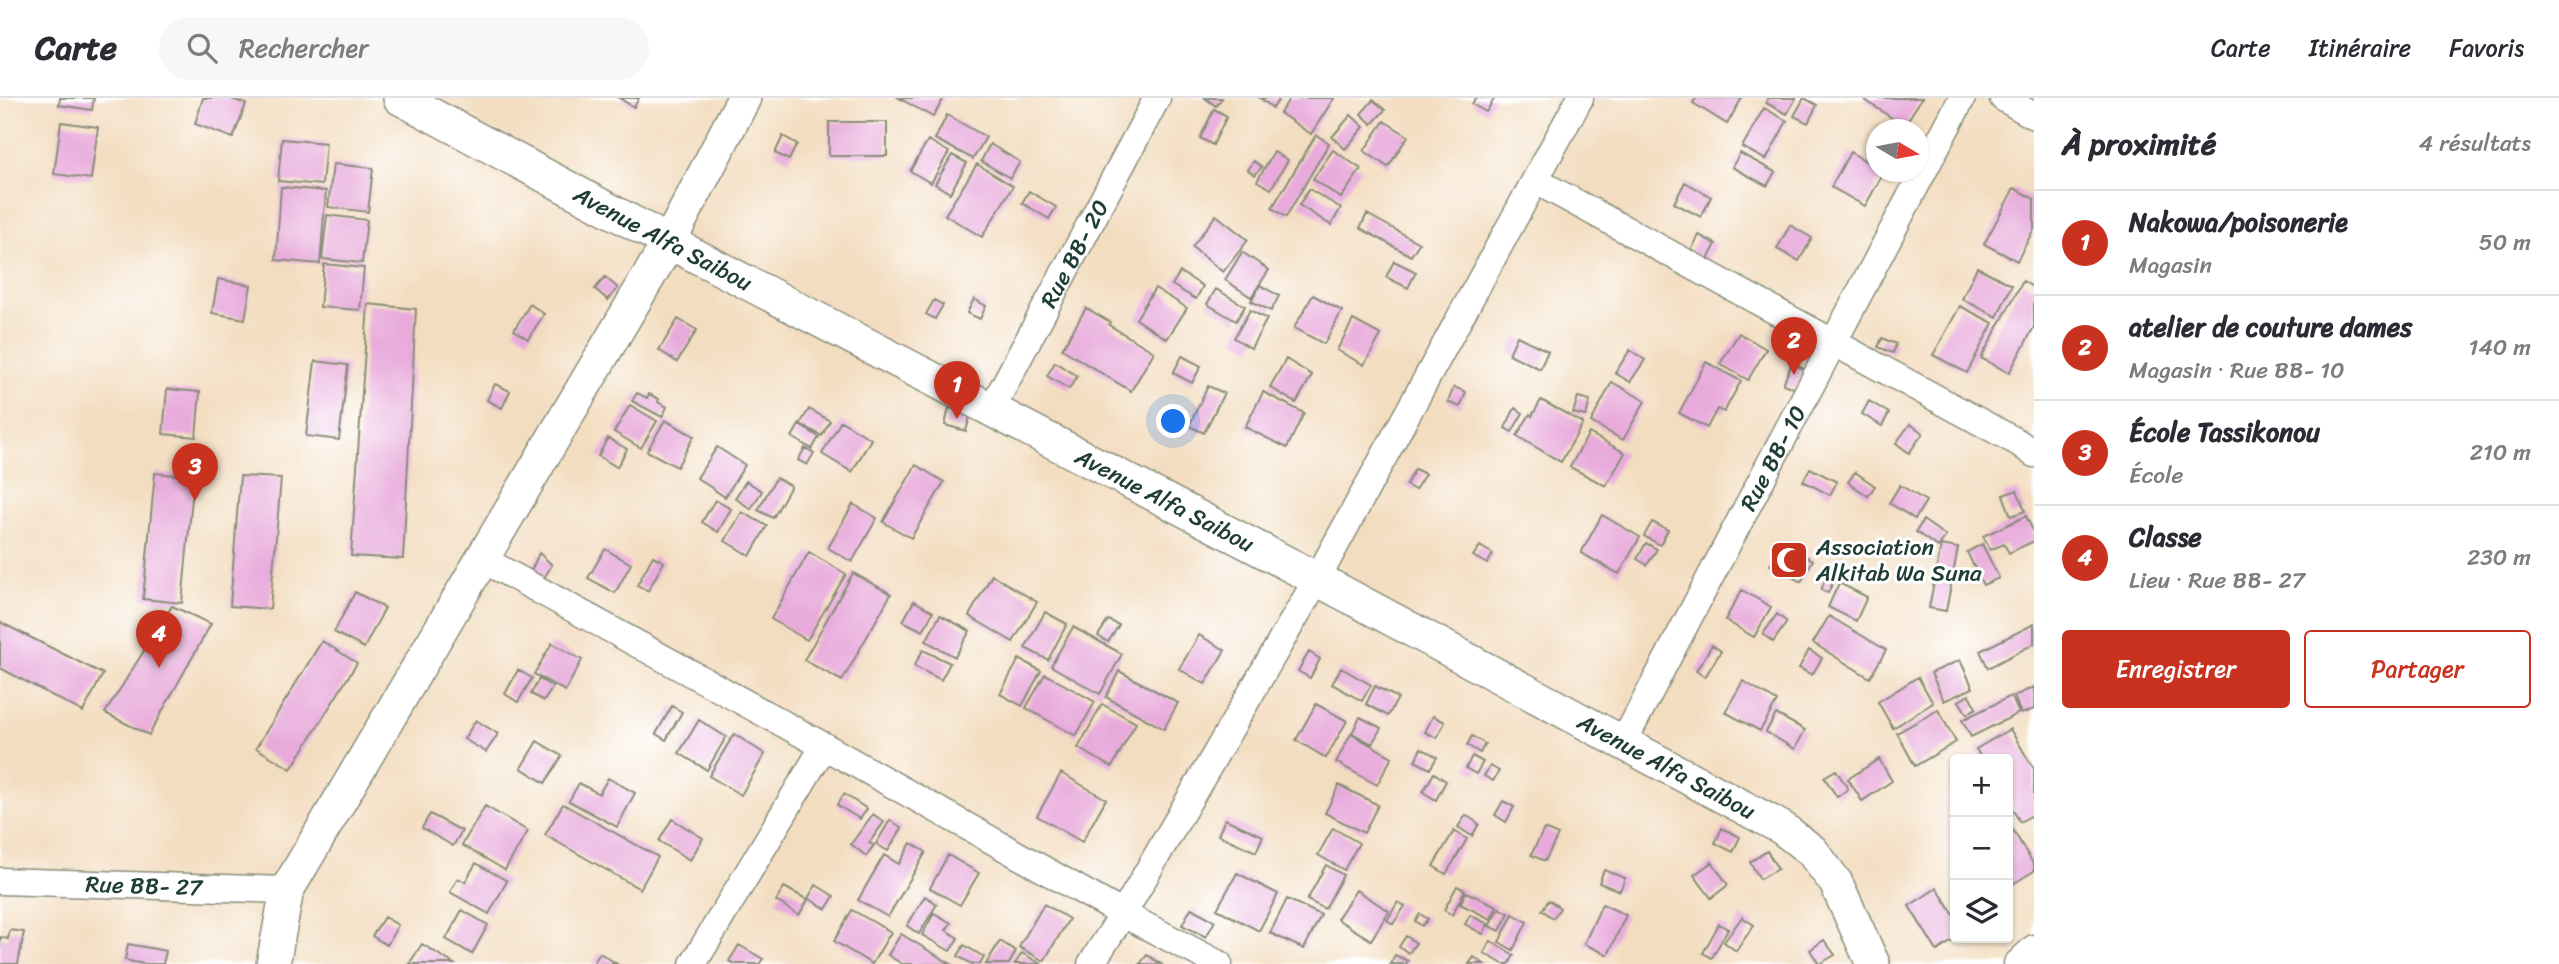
<!DOCTYPE html>
<html lang="fr">
<meta charset="utf-8">
<style>
:root{--surface:#fff;--page:#f7f7f7;--text:#2b2b33;--muted:#7c7c81;--line:#e1e1e2;--accent:#c8321e}
body{margin:0;font-family:Sriracha,sans-serif;background:var(--page);color:var(--text)}
.controls{position:absolute;right:21px;bottom:21px;display:grid;overflow:hidden;border-radius:7px;box-shadow:0 2px 5px #0004}
.controls button{width:63px;height:63px;display:grid;place-items:center;padding:0;border:0;border-bottom:2px solid var(--line);background:var(--surface);color:var(--text);font:35px sans-serif}
.compass{position:absolute;left:1866px;top:21px;width:63px;height:63px;border-radius:50%;background:var(--surface);box-shadow:0 2px 5px #0004;rotate:100deg}
.you{position:absolute;left:1174px;top:324px;width:24px;height:24px;margin:-18px;border:5px solid #fff;border-radius:50%;background:#1a73e8;box-shadow:0 0 0 10px #1a73e833}
.badge{display:grid;place-items:center;width:46px;height:46px;border-radius:50%;background:var(--accent);color:#fff;font-size:23px;font-weight:700}
.pin{position:absolute;translate:-50% -58px;filter:drop-shadow(0 2px 4px #0008)}
.pin::after{content:'';position:absolute;top:37px;width:24px;height:21px;background:inherit;clip-path:polygon(0 0,100% 0,50% 100%)}
.list{margin:0;padding:0;list-style:none}
h2{display:flex;justify-content:space-between;align-items:center;height:91px;margin:0;padding:0 28px;font-size:30px}
h2 small{font-size:23px;font-weight:400;color:var(--muted)}
.list li{display:grid;grid-template-columns:46px 1fr auto;gap:21px;align-items:center;box-sizing:border-box;height:105px;padding:0 28px;border-top:2px solid var(--line)}
.list b{display:block;font-size:26px;white-space:nowrap}
.list p{margin:0;font-size:23px;white-space:nowrap;color:var(--muted)}
.list em{font-size:23px;font-style:normal;color:var(--muted)}
.actions{display:flex;gap:14px;padding:21px 28px}
.actions a{flex:1;padding:16px 0;border:2px solid var(--accent);border-radius:7px;text-align:center;font-size:24px;color:var(--accent)}
.actions .main{background:var(--accent);color:#fff}
.icon{flex:none;width:38px;height:38px;fill:none;stroke:currentColor;stroke-width:2;stroke-linecap:round;stroke-linejoin:round}
.map{position:relative;flex:none;width:2034px;height:866px;overflow:hidden}
header{display:flex;align-items:center;gap:42px;box-sizing:border-box;height:98px;padding:0 35px;background:var(--surface);border-bottom:2px solid var(--line)}
header strong{font-size:33px}
nav{display:flex;gap:38px;margin-inline-start:auto;font-size:24px}
.search{width:490px;height:63px;background:var(--page);display:flex;align-items:center;gap:18px;box-sizing:border-box;padding:0 24px;border-radius:38px;color:var(--muted);font-size:26px}
main{display:flex}
aside{flex:1;background:var(--surface)}
.map>svg:first-child{display:block}
</style>
<header>
<strong>Carte</strong>
<div class="search"><svg class="icon" aria-label="search" viewBox="0 0 24 24"><circle cx="10" cy="10" r="6"/><path d="M15 15l6 6"/></svg>Rechercher</div>
<nav><a>Carte</a><a>Itinéraire</a><a>Favoris</a></nav>
</header>
<main>
<div class="map">
<svg width="2034" height="866" viewBox="0 0 2034 866">
<rect width="100%" height="100%" fill="#fff"/>
<filter id="ink" filterUnits="userSpaceOnUse"><feTurbulence type="fractalNoise" baseFrequency=".0143" numOctaves="2"/><feDisplacementMap in="SourceGraphic" scale="14" xChannelSelector="R" yChannelSelector="G"/><feConvolveMatrix kernelMatrix="1 2 1 2 8 2 1 2 1" color-interpolation-filters="sRGB"/></filter>
<filter id="wash" filterUnits="userSpaceOnUse"><feTurbulence type="fractalNoise" baseFrequency=".00686" numOctaves="4" result="noise"/><feDisplacementMap in="SourceGraphic" scale="28" xChannelSelector="R" yChannelSelector="G"/><feGaussianBlur stdDeviation="1.57" result="paint"/><feColorMatrix in="noise" values="0 0 0 0 0 0 0 0 0 0 0 0 0 0 0 0 0 1.4 0 .05"/><feComposite in="paint" operator="in"/></filter>
<g filter="url(#wash)">
<rect width="100%" height="100%" fill="#f3ddc0"/>
<g id="blocks">
<path fill="#e8aadb" d="M60,0H94L92,12L59,7Z
M203,0H229L246,6L233,40L195,26Z
M619,0H639L634,9Z
M899,0H944L933,19Z
M1205,0H1222L1216,8Z
M1260,0H1280L1273,10Z
M1290,0H1334L1311,36L1280,15Z
M1476,0H1495L1486,14L1472,6Z
M1696,0H1742L1727,26L1693,5Z
M1768,0H1796L1787,16L1766,5Z
M1804,0L1817,7L1808,25L1794,18Z
M1862,0H1922L1904,28Z
M1373,2L1385,12L1372,26L1361,16Z
M1764,10L1787,23L1766,62L1742,49Z
M1214,11L1227,18L1213,47L1200,40Z
M947,17L986,39L973,61L935,41Z
M1351,17L1364,29L1345,51L1332,39Z
M1384,23L1408,38L1388,69L1364,53Z
M61,24L98,29L91,81L54,76Z
M829,24H887V58H829Z
M1316,37L1329,45L1286,119L1272,110Z
M783,38L797,46L789,62L775,55Z
M282,41L326,45L322,87L278,83Z
M928,42L949,54L931,85L910,73Z
M990,46L1020,64L1010,80L981,63Z
M1333,52L1361,71L1341,100L1313,81Z
M1274,54L1288,62L1271,91L1257,83Z
M1850,54L1876,69V74H1884L1865,108L1831,89Z
M1740,55L1775,74L1767,88L1732,69Z
M952,57L967,65L950,95L935,86Z
M1254,63L1262,69L1255,77L1248,72Z
M333,66L373,70L368,114L328,109Z
M977,66L1013,88L982,139L945,117Z
M1685,84L1711,99L1701,119L1674,105Z
M281,89L326,93L320,166L276,162Z
M2014,90L2034,101V131L2017,163L1984,146Z
M1309,91L1341,110L1331,127L1299,107Z
M1029,93L1056,109L1049,121L1022,105Z
M1367,116L1419,145L1411,158L1360,130Z
M327,117L367,122L362,165L322,161Z
M1216,117L1248,142L1223,174L1192,149Z
M1790,127L1812,140L1799,163L1777,151Z
M1699,137L1716,146L1705,167L1688,158Z
M1242,154L1269,172L1251,199L1225,182Z
M1394,163L1416,174L1408,190L1386,179Z
M324,166L364,170L360,212L320,209Z
M1977,169L2012,187L1997,219L1962,201Z
M1180,174L1203,188L1196,201L1172,187Z
M605,179L618,190L608,202L595,191Z
M218,181L251,187L245,221L212,215Z
M2023,183L2034,190V229L2009,275L1981,260Z
M1260,187L1279,198L1271,213L1251,203Z
M1155,190L1187,210L1167,241L1136,221Z
M1216,191L1245,208L1236,223L1207,206Z
M1313,197L1342,213L1324,246L1294,230Z
M974,201L986,208L980,221L967,215Z
M934,202L943,207L935,221L926,216Z
M368,206L416,211L403,461L351,458Z
M530,206L544,216L528,241L514,232Z
M1960,208L1993,225L1967,275L1933,257Z
M1086,210L1110,224L1109,227L1154,254L1131,293L1062,251Z
M1250,212L1267,221L1251,250L1234,240Z
M678,221L697,232L677,264L659,252Z
M1353,222L1381,237L1364,267L1337,252Z
M1739,235L1766,251L1748,282L1720,266Z
M1517,238L1548,253L1540,271L1509,256Z
M1882,240L1896,246L1893,255L1878,249Z
M1630,252L1645,262L1630,284L1615,275Z
M1182,258L1201,268L1192,285L1173,275Z
M1286,261L1312,277L1296,305L1270,289Z
M315,263L348,267L339,342L306,338Z
M1055,264L1077,278L1069,291L1047,278Z
M1706,264L1741,283L1724,314L1717,311L1707,330L1679,315Z
M1792,265L1804,271L1796,291L1783,286Z
M1612,284L1645,303L1623,342L1591,324Z
M495,286L510,293L502,310L487,302Z
M1208,288L1224,295L1204,335L1189,328Z
M1454,289L1466,294L1460,309L1448,304Z
M167,291L200,294L196,339L163,336Z
M1263,294L1304,315L1287,350L1245,329Z
M637,295L647,300L649,296L659,301L658,304L667,309L662,319L632,303Z
M1578,299L1590,302L1586,318L1573,315Z
M1541,302L1583,325L1561,364L1517,338L1530,316L1532,318Z
M1869,303L1889,315L1882,328L1862,316Z
M630,307L657,323L641,350L614,334Z
M949,310L971,315L966,333L945,327Z
M1515,310L1523,315L1512,334L1505,330Z
M809,311L830,323L822,338L800,326Z
M665,322L694,338L677,369L647,353Z
M841,323L871,341L852,374L822,356Z
M1910,326L1923,335L1909,355L1896,345Z
M799,327L819,339L812,351L792,339Z
M1589,335L1625,355L1606,388L1570,369Z
M608,340L627,351L617,369L598,358Z
M717,349L745,367L725,399L697,380Z
M805,350L814,355L807,367L798,362Z
M916,367L944,384L911,440L883,424Z
M1810,370L1837,384L1830,397L1803,383Z
M1415,371L1425,376L1415,392L1406,387Z
M1855,374L1875,388L1868,398L1848,384Z
M155,375L194,379L182,505L143,501Z
M240,378L281,380L270,511L230,508Z
M776,380L791,388L773,420L758,412Z
M746,383L762,393L751,411L735,400Z
M1900,387L1926,403L1915,421L1889,405Z
M2017,392L2025,413L2011,418L2003,397Z
M715,402L731,411L718,434L702,424Z
M853,406L877,420L852,464L828,450Z
M742,414L767,428L750,458L725,443Z
M1602,417L1640,439L1619,476L1581,455Z
M2026,418L2034,435V443L2009,455L2004,446L1990,452L1983,438Z
M1923,422L1946,438L1938,449L1916,434Z
M1652,424L1668,432L1660,447L1644,438Z
M1646,445L1657,451L1647,467L1637,461Z
M1781,445L1813,462L1801,484L1770,467Z
M1982,446L1999,480L1983,487L1967,454Z
M1941,447L1958,450L1946,513L1929,510Z
M1480,448L1493,456L1487,466L1473,458Z
M605,451L631,466L615,495L588,480Z
M809,454L846,476L807,542L771,521Z
M539,455L552,467L544,480L531,473Z
M653,458L664,464L648,493L637,487Z
M853,475L891,496L842,583L804,562Z
M992,477L1037,504L1013,544L969,518Z
M1826,479L1834,482L1828,495L1821,492Z
M1839,485L1867,499L1856,523L1828,509Z
M1742,492L1771,509L1754,539L1725,522Z
M355,494L385,510L364,550L334,534Z
M914,503L933,514L923,533L903,523Z
M172,508L211,526L149,637L105,615Z
M1045,514L1067,526L1048,562L1025,550Z
M1777,516L1787,524L1773,544L1763,536Z
M940,517L970,533L955,559L926,543Z
M1829,518L1886,552L1870,580L1813,545Z
M1108,522L1119,527L1108,544L1098,538Z
M0,524L103,576L83,614L0,570Z
M2034,526V546L1988,570L1980,553Z
M1073,529L1122,556L1100,596L1051,568Z
M1199,537L1225,552L1205,586L1179,571Z
M322,543L357,565L291,671L256,650Z
M552,545L582,562L565,593L534,576Z
M1712,547L1721,553L1705,579L1696,573Z
M923,552L950,565L941,582L914,568Z
M1809,552L1822,560L1812,577L1799,570Z
M1309,554L1320,561L1310,580L1298,573Z
M1019,561L1041,573L1022,608L1000,596Z
M1960,562L1973,590L1944,603L1931,575Z
M1341,570L1371,587L1362,603L1332,586Z
M518,572L532,580L518,604L505,596Z
M1119,573L1178,605L1164,631L1106,599Z
M1045,576L1095,604L1076,638L1026,610Z
M1918,579L1933,605L1893,630L1878,604Z
M539,581L553,589L544,603L531,596Z
M1743,583L1777,603L1760,633L1725,614Z
M1375,588L1398,600L1388,618L1366,606Z
M2034,589V611L2021,616L2014,598Z
M1969,597L1976,610L1967,616L1959,603Z
M2011,598L2019,615L1971,639L1962,622Z
M1102,606L1136,625L1112,669L1078,650Z
M1316,606L1347,623L1326,660L1296,642Z
M672,608L682,614L666,642L656,636Z
M1938,612L1956,644L1915,668L1897,635Z
M1776,616L1805,632L1795,651L1766,634Z
M1433,618L1445,624L1437,640L1425,634Z
M1360,619L1381,630L1372,646L1352,635Z
M476,622L498,636L486,654L464,641Z
M699,622L726,639L707,672L679,655Z
M2010,631L2034,671V716L2020,724L2008,704V661H1982L1976,651Z
M734,636L765,656L741,697L709,678Z
M1351,636L1392,659L1377,687L1336,664Z
M1472,638L1485,646L1480,655L1467,647Z
M537,643L562,658L545,685L521,670Z
M1421,650L1437,659L1430,671L1415,663Z
M1472,658L1483,664L1476,676L1466,670Z
M1879,661L1892,683L1862,703L1848,681Z
M1490,668L1499,673L1493,683L1484,678Z
M1836,672L1848,691L1837,699L1824,679Z
M1061,675L1106,701L1082,744L1037,718Z
M1434,675L1446,683L1436,702L1423,694Z
M608,680L635,695L617,729L569,703L579,685L599,696Z
M1339,687L1378,707L1364,735L1325,715Z
M844,696L867,711L860,721L837,707Z
M1503,703L1514,709L1506,724L1495,717Z
M563,706L658,759L640,791L545,737Z
M485,708L528,733L505,772L462,747Z
M430,716L462,733L453,748L422,730Z
M873,716L884,724L869,745L874,747L866,758L851,746Z
M1466,717L1479,726L1472,738L1458,729Z
M672,721L703,740L690,762L659,743Z
M1225,721L1263,738L1256,754L1218,737Z
M890,722L902,730L888,753L876,746Z
M1333,730L1359,745L1344,772L1318,757Z
M1722,730L1740,739L1733,754L1715,745Z
M1544,731L1558,737L1545,763L1531,757Z
M2013,732L2034,767V773L2008,789V735Z
M1454,733L1467,741L1446,776L1433,768Z
M911,745L926,754L888,819L858,802L884,757L899,766Z
M1767,753L1778,771L1760,781L1750,764Z
M948,757L979,775L960,807L930,790Z
M1712,764L1728,787L1711,800L1694,777Z
M476,765L507,783L489,816L450,794L458,780L465,784Z
M1326,767L1343,777L1325,811L1307,802Z
M1604,772L1625,780L1620,793L1599,785Z
M1237,775L1278,796L1259,833L1217,811Z
M816,787L834,798L826,811L808,800Z
M1457,788L1465,792L1452,817L1444,812Z
M784,789L808,802L799,817L776,803Z
M1937,790L1955,819V841L1937,853L1909,808Z
M1356,792L1389,813L1371,842L1337,821Z
M1466,794L1497,808L1491,821L1460,806Z
M925,798L937,806L919,836L907,828Z
M1287,801L1321,817L1304,851L1270,835Z
M1549,802L1560,810L1553,820L1542,812Z
M1398,804L1405,808L1393,826L1387,822Z
M1044,806L1069,821L1044,863L1019,849Z
M1602,806L1626,817L1608,857L1584,846Z
M1191,810L1215,823L1206,839L1182,827Z
M1499,810L1509,815L1500,833L1489,828Z
M462,812L488,827L472,856L446,841Z
M852,812L891,834L872,866L834,843Z
M934,815L951,825L946,832L958,840L950,853L922,837Z
M1420,816L1428,821L1422,828L1415,823Z
M1513,816L1527,824L1513,852L1499,844Z
M1470,817L1488,826L1483,836L1465,826Z
M384,819L398,827L387,847L372,838Z
M1742,819L1754,827L1736,853L1724,844Z
M1719,826L1728,831L1712,860L1703,855Z
M10,832L24,834L18,866H0V839L8,841Z
M901,836L951,866H902L888,857Z
M1406,838L1416,845L1409,855L1399,849Z
M1824,842L1835,857L1819,866L1810,852Z
M1000,843L1016,853L1009,866H986Z
M1491,843L1514,857L1509,866H1503L1484,855Z
M128,846L166,853L163,866H143L125,862Z
M422,846L454,866H409Z
M739,847L763,861L759,866H735L729,863Z
M964,847L984,859L980,866H972L958,858Z
M600,855L617,866H593Z
M1022,855L1041,866H1015Z
M1147,857L1161,866H1140Z
M1395,857L1408,863L1406,866H1390Z
M1474,859L1484,866H1469Z"/>
</g>
</g>
<g filter="url(#ink)">
<use href="#blocks" fill-opacity="0" stroke="#898d7a" stroke-width="2"/>
<g fill="none" stroke-linecap="round" stroke-linejoin="round">
<g stroke="#898d7a" stroke-width="29">
<g id="minor">
<path d="M2003,0L2034,18"/>
<path d="M1536,83L2019,345L2034,356"/>
<path id="s1" d="M992,310L1157,0"/>
<path d="M482,461L824,648L1123,816L1219,866"/>
<path id="s2" d="M1623,645L1962,0"/>
<path id="s3" d="M0,783L287,792"/>
<path d="M693,866L824,648"/>
<path d="M1091,866L1123,816L1317,481L1580,0"/>
<path d="M2017,866L2034,850"/>
</g>
</g>
<g stroke="#898d7a" stroke-width="36">
<g id="tertiary">
<path id="s4" d="M400,0L669,144L1317,481L1782,730L1812,753L1836,785L1873,866"/>
<path d="M273,866L287,792L669,144L744,0"/>
</g>
</g>
<use href="#minor" stroke="#fff" stroke-width="26"/>
<use href="#tertiary" stroke="#fff" stroke-width="33"/>
</g>
</g>
<defs>
<g id="mosque-square" transform="scale(2.0125)"><rect x="-9" y="-9" width="18" height="18" rx="4" fill="#c8321e" stroke="#fff"/><path d="M3.5-4.9A6 6 0 1 0 3.5 4.9A5 5 0 1 1 3.5-4.9Z" fill="#fff"/></g>
</defs>
<g fill-rule="evenodd">
<use href="#mosque-square" x="1789" y="462"/>
</g>
<g text-anchor="middle" stroke-width="6" stroke-linejoin="round" paint-order="stroke">
<g font-size="23" fill="#1f3d34" stroke="#fff">
<text dy="8" stroke="none"><textPath href="#s4" startOffset="298">Avenue Alfa Saibou</textPath></text>
<text dy="8" stroke="none"><textPath href="#s1" startOffset="175">Rue BB- 20</textPath></text>
<text dy="8" stroke="none"><textPath href="#s2" startOffset="322">Rue BB- 10</textPath></text>
<text dy="8" stroke="none"><textPath href="#s4" startOffset="864">Avenue Alfa Saibou</textPath></text>
<text dy="8" stroke="none"><textPath href="#s4" startOffset="1432">Avenue Alfa Saibou</textPath></text>
<text dy="8" stroke="none"><textPath href="#s3" startOffset="144">Rue BB- 27</textPath></text>
</g>
<g font-size="23" fill="#1f3d34" stroke="#fff" text-anchor="start">
<text x="1816" y="457">Association<tspan x="1816" dy="26">Alkitab Wa Suna</tspan></text>
</g>
</g>
</svg>
<div class="controls">
<button>+</button>
<button>−</button>
<button><svg class="icon" aria-label="layers" viewBox="0 0 24 24"><path d="M12 4l9 5-9 5-9-5zM3 14l9 5 9-5"/></svg></button>
</div>
<svg class="compass" viewBox="-18 -18 36 36"><path d="M0-13l5 13h-10z" fill="#e53935"/><path d="M0 13l5-13h-10z" fill="#7c7c81"/></svg>
<div class="you"></div>
<div class="pin badge" style="left:957px;top:321px">1</div>
<div class="pin badge" style="left:1794px;top:277px">2</div>
<div class="pin badge" style="left:195px;top:403px">3</div>
<div class="pin badge" style="left:159px;top:570px">4</div>
</div>
<aside>
<h2>À proximité<small>4 résultats</small></h2>
<ul class="list">
<li><span class="badge">1</span><div><b>Nakowa/poisonerie</b><p>Magasin</p></div><em>50 m</em></li>
<li><span class="badge">2</span><div><b>atelier de couture dames</b><p>Magasin · Rue BB- 10</p></div><em>140 m</em></li>
<li><span class="badge">3</span><div><b>École Tassikonou</b><p>École</p></div><em>210 m</em></li>
<li><span class="badge">4</span><div><b>Classe</b><p>Lieu · Rue BB- 27</p></div><em>230 m</em></li>
</ul>
<div class="actions"><a class="main">Enregistrer</a><a>Partager</a></div>
</aside>
</main>
